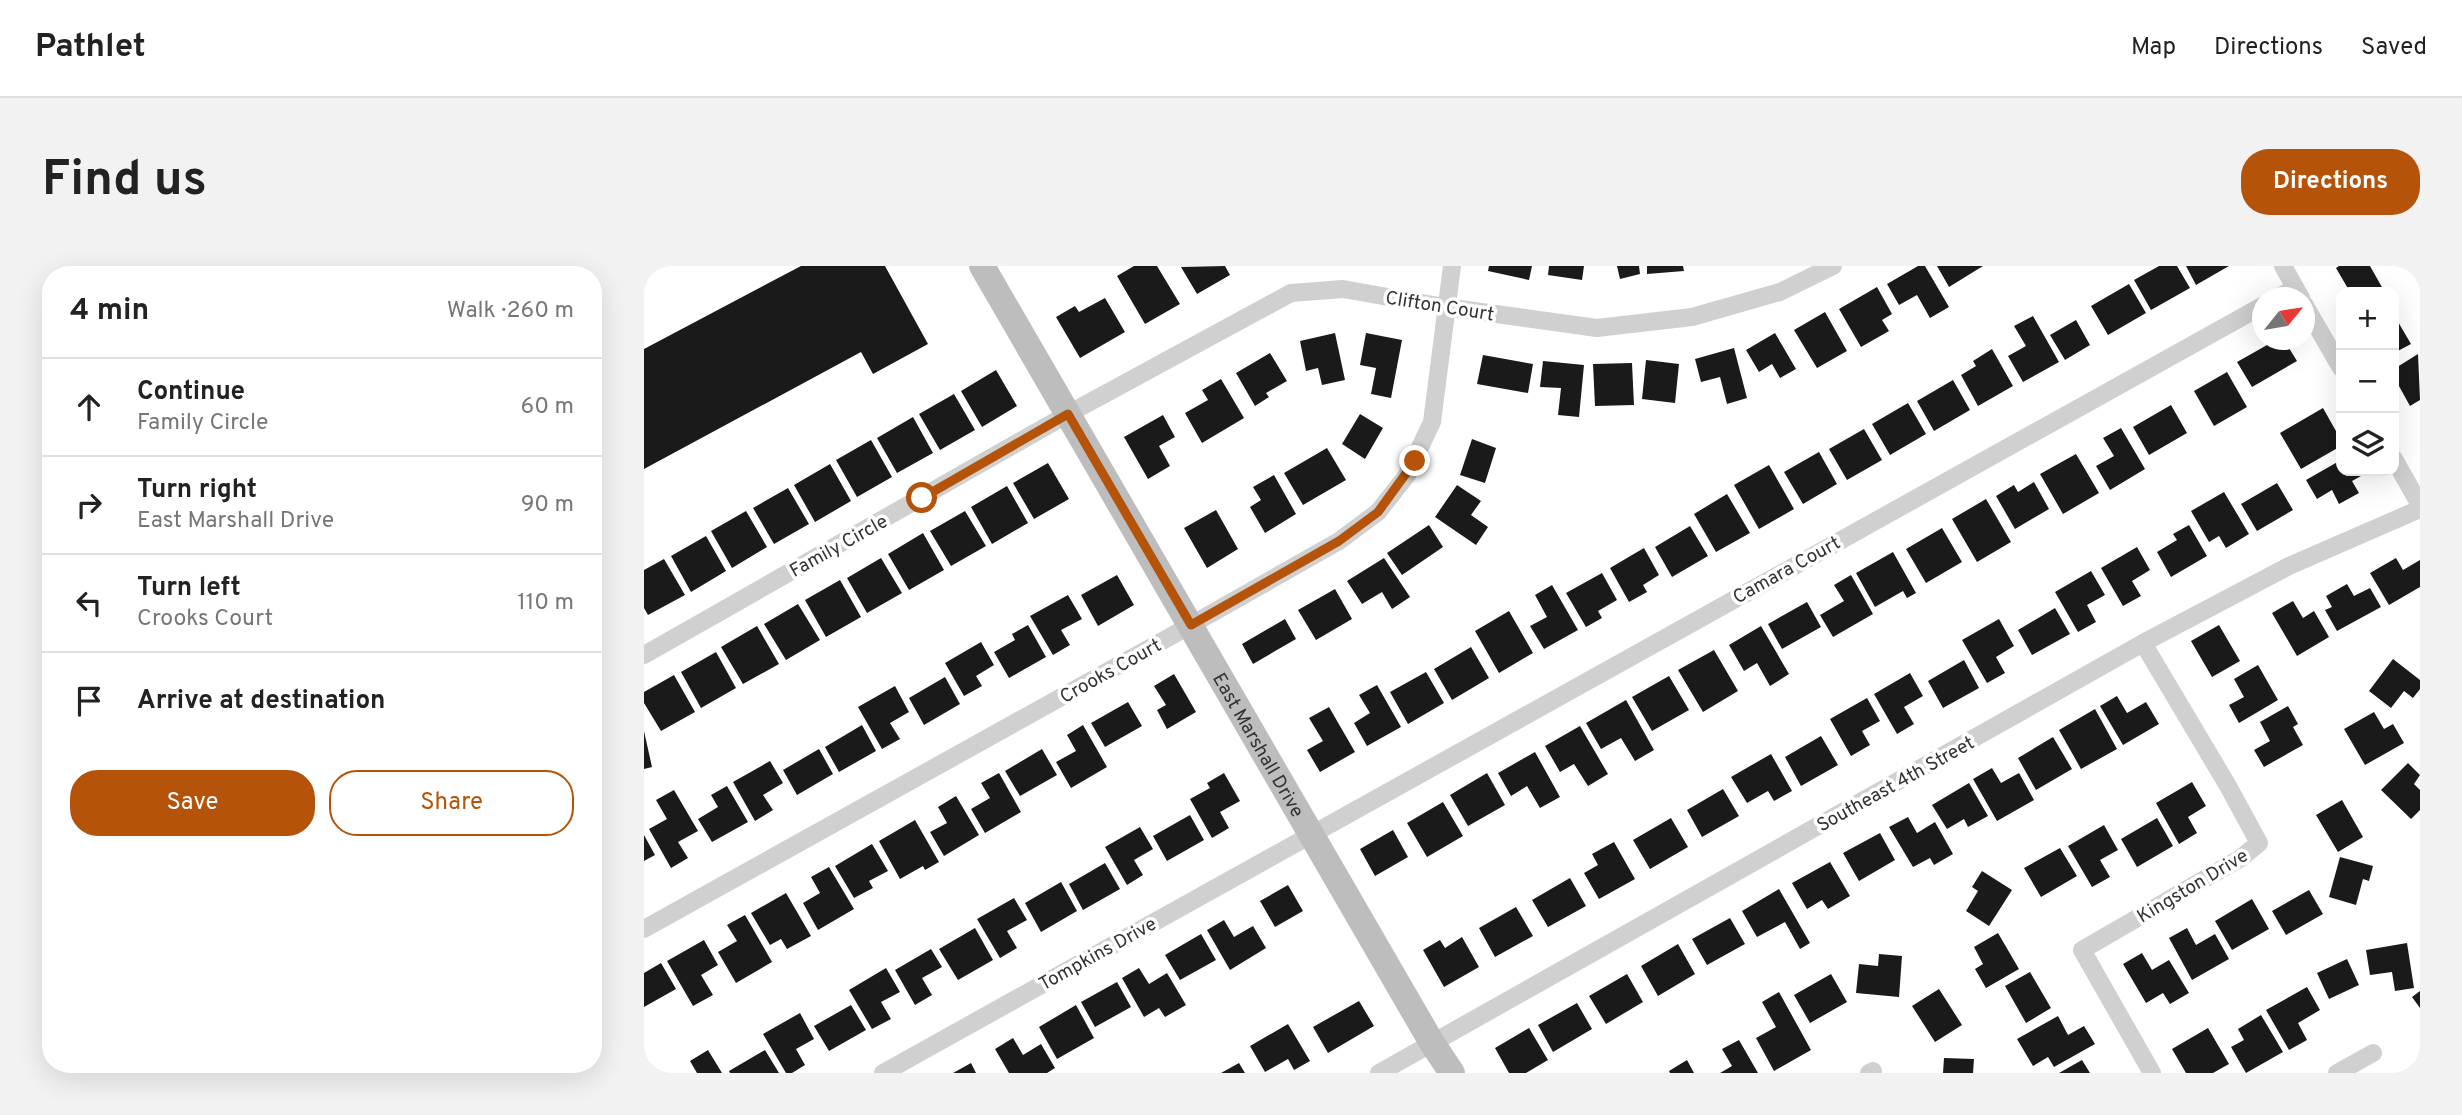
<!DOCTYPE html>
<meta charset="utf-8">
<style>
:root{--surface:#fff;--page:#f2f2f2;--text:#222;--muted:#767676;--line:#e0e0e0;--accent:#b45309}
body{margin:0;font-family:Overpass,sans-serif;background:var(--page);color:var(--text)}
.controls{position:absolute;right:21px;top:21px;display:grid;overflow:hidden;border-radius:14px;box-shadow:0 7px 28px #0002}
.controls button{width:63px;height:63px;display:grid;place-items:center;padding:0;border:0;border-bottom:2px solid var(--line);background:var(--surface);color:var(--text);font:35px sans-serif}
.compass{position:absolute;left:1608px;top:21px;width:63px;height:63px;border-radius:50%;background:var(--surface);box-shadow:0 7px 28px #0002;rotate:60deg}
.stop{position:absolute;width:21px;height:21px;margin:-16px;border:5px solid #b45309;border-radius:50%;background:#fff}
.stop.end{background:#b45309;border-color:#fff;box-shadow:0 2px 7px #0008}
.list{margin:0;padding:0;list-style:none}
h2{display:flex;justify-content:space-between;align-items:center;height:91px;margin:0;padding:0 28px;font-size:30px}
h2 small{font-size:23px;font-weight:400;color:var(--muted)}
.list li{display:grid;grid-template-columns:46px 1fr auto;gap:21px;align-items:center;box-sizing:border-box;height:98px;padding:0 28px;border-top:2px solid var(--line)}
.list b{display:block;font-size:26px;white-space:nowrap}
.list p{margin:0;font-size:23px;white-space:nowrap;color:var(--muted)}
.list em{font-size:23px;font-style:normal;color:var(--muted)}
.actions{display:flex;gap:14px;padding:21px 28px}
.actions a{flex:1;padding:16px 0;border:2px solid var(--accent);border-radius:28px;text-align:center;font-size:24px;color:var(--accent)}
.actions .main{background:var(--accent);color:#fff}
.icon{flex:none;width:38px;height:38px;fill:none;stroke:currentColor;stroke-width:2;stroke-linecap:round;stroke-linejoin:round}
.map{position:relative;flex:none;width:1776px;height:807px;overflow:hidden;border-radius:28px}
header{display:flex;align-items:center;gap:42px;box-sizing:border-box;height:98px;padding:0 35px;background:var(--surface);border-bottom:2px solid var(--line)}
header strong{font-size:33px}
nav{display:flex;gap:38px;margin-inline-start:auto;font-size:24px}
.intro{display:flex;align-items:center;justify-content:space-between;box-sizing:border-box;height:168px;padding:0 42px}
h1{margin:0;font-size:49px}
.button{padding:18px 32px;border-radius:28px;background:var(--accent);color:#fff;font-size:24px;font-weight:700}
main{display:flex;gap:42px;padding:0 42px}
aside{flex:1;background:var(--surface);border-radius:28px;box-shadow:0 7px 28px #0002}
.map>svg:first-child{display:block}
</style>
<header>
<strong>Pathlet</strong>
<nav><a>Map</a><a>Directions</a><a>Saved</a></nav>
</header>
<div class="intro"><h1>Find us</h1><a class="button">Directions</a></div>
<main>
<aside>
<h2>4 min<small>Walk · 260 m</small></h2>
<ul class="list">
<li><svg class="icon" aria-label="ahead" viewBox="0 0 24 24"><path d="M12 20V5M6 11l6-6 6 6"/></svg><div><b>Continue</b><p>Family Circle</p></div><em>60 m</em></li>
<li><svg class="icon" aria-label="right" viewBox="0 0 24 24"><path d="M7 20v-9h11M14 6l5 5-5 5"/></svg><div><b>Turn right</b><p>East Marshall Drive</p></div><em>90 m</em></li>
<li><svg class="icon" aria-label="left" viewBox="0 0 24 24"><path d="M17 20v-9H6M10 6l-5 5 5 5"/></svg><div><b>Turn left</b><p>Crooks Court</p></div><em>110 m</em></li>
<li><svg class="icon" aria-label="arrive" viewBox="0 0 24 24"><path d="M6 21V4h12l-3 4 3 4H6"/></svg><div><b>Arrive at destination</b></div></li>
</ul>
<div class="actions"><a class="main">Save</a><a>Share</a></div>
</aside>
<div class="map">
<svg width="1776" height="807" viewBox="0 0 1776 807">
<rect width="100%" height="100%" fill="#fff"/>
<path fill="#1a1a1a" d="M157,0H241L284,78L229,108L217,86L0,203V83Z
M490,0H513L536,38L501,58L473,10Z
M581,0L586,9L553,28L537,1Z
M845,0H888L885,14L844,5Z
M905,0H940L938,14L904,9Z
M973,0H995L996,8L976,13Z
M1003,0H1039L1040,5L1003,8Z
M1274,0H1281L1305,41L1286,52L1273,29L1255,39L1243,18Z
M1293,0H1339L1305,21Z
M1515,0H1533L1546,22L1507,44L1490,14Z
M1542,0H1585L1552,19Z
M1695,0H1726L1739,23L1732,26H1706L1692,2Z
M1485,18L1502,47L1464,69L1447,40Z
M1233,21L1248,48L1238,54L1245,65L1217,81L1195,43Z
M461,32L481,66L436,92L412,51L431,40L435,46Z
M1181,46L1203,85L1173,102L1150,64Z
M1750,49L1767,78L1750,87Z
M1389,50L1415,96L1379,116L1364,90L1382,80L1370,60Z
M1432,54L1446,79L1421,94L1406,69Z
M691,67L701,114L678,119L674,102L662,105L656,75Z
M722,67L758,74L747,132L727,128L732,102L716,99Z
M1131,67L1152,103L1136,112L1128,98L1115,106L1102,84Z
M1632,74H1640L1653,95L1608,121L1593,96Z
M1090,82L1103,132L1083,138L1076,111L1057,116L1051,93Z
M1348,83L1369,120L1334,140L1317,109L1332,100L1329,95Z
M626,87L643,115L622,127L625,131L611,140L592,107Z
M1774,88L1776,134L1766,140L1750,111V103Z
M839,89L889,98L884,127L833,118Z
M1002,94L1035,98L1031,137L998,133Z
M899,95L940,99L935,151L914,149L917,122L896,121Z
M988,97L990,139L951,140L949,98Z
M352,104L373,140L338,161L317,125Z
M1583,106L1603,141L1570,160L1550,125Z
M577,113L600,152L558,177L541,147L564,134L558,124Z
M1309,114L1326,144L1290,165L1273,135Z
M310,128L331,164L296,184L275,148Z
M1264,137L1282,168L1246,189L1228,158Z
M1527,139L1543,167L1505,189L1489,161Z
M1679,142L1697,174V180L1657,203L1636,167Z
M716,148L739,162L721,193L698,178Z
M519,149L531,171L515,180L526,200L504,213L480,171Z
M269,151L289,187L253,207L233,172Z
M1477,162L1501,203L1466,224L1452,200L1470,190L1459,172Z
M1220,163L1238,194L1203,214L1185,183Z
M828,173L852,182L841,217L816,209Z
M227,174L248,211L213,231L192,194Z
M683,182L702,214L659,239L640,207Z
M1175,186L1193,218L1159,238L1140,206Z
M1432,188L1455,227L1419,248L1396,208Z
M1697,194V205H1714L1717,210L1708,215L1715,227L1695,238L1688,224L1673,233L1662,214Z
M404,197L425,233L390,253L369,217Z
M186,198L207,235L171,256L150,219Z
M1125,199L1150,243L1115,263L1090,219Z
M630,209L652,248L621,267L606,241L617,234L609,221Z
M1390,216L1405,243L1371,263L1352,230L1370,219L1374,226Z
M1633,217L1649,244L1613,265L1597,238Z
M813,219L837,235L827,249L844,261L832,279L791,251Z
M363,220L384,257L348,278L327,241Z
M144,222L165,258L130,278L109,242Z
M1580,226L1605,268L1582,282L1575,270L1565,276L1547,245Z
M1083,228L1106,267L1072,286L1050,248Z
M1342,233L1367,276L1333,296L1308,253Z
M572,244L594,283L563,302L540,262Z
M102,245L123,281L88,302L67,265Z
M321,245L342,280L307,300L286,265Z
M785,259L799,281L758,309L743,287Z
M1545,259L1563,290L1527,311L1513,286L1533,274L1529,268Z
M1046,260L1064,290L1028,311L1011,281Z
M1298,262L1318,296L1282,317L1262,283Z
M279,267L300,304L265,324L244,288Z
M62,270L82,305L47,326L27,290Z
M1493,281L1506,304L1488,315L1497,330L1479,340L1457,302Z
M1000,282L1015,309L999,319L1003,326L985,336L966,302Z
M1249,286L1272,327L1263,332L1259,325L1231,341L1212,307Z
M237,292L258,327L223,347L203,312Z
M740,292L766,331L748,343L738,326L718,338L703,315Z
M1752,292L1759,304L1776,294V321L1745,339L1726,307Z
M20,293L41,329L4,349L0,342V304Z
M1447,305L1461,329L1443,339L1452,356L1434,366L1411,326Z
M958,307L973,334L954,345L958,352L942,361L922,327Z
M473,309L490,339L454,360L437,329Z
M1207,309L1229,348L1189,371L1176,349L1200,335L1190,319Z
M196,314L217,351L182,371L161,334Z
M1703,318L1710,330L1726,322L1737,341L1693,365L1681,344L1688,341L1682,330Z
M908,319L934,364L900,383L886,360L903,351L891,329Z
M691,323L708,353L672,374L654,344Z
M424,329L438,353L417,364L426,379L409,389L386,350Z
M1649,335L1659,352L1670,345L1685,371L1653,390L1628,347Z
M1163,336L1177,361L1138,383L1124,358Z
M154,338L176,374L142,394L120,358Z
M1411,342L1426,368L1388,389L1374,364Z
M865,345L889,387L855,407L831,365Z
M641,353L652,373L609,398L598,378Z
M1355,353L1370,380L1352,391L1361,407L1343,417L1318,374Z
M384,359L402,391L365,412L350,386L371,374L368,368Z
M1575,359L1596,395L1568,411L1547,375Z
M113,360L135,398L99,418L77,381Z
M1117,360L1145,408L1126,420L1113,397L1100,405L1085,379Z
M337,376L350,399L332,410L338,420L320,430L301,397Z
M827,381L845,412L808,434L790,403Z
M1070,384L1094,425L1059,446L1034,404Z
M72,386L92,422L57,442L37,406Z
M1749,393L1776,414V423L1769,432L1760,425L1747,442L1725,425Z
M1320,394L1335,422L1299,442L1284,415Z
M1614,399L1634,434L1595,457L1585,439L1600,431L1590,413Z
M782,406L800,437L764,458L746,426Z
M1266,407L1279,430L1260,441L1270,458L1253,468L1230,428Z
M530,408L552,446L523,463L513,444L522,439L510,420Z
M30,409L51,446L17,465L0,437V426Z
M1025,410L1045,444L1008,465L988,431Z
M301,411L316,438L280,459L265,432Z
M733,419L757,461L723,480L710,457L726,447L715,429Z
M251,420L265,446L246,457L256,473L238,483L214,441Z
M1473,430L1483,447L1502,436L1515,458L1479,479L1456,440Z
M1223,432L1236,455L1218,465L1226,479L1207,490L1186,453Z
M982,434L1010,484L991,495L977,472L957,483L942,457Z
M484,436L498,460L461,481L447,457Z
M1644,440L1654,458L1649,461L1659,479L1620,501L1610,484L1626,475L1616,456Z
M685,441L711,486L676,506L663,484L679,475L665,452Z
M1451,443L1473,483L1437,503L1415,464Z
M1730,446L1740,463L1749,458L1760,477L1721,499L1700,463Z
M218,459L232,485L195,506L181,481Z
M439,459L463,501L427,522L412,496L432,485L423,469Z
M936,460L964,508L944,520L930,498L916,506L901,480Z
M0,465L8,501L0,503Z
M1177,470L1194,499L1157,520L1141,491Z
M1409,471L1428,503L1392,524L1374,492Z
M175,483L189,508L153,529L139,504Z
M398,483L413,509L376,530L361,505Z
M891,486L916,531L896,542L883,520L867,530L854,507Z
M1127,488L1148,525L1130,535L1124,525L1103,537L1087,511Z
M126,495L139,517L119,529L129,544L111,555L89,516Z
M1764,497L1776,509L1770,518L1776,524V544L1767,553L1737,524Z
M1348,502L1357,517L1375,507L1390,534L1353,555L1329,513Z
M355,507L377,546L341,567L327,543L346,532L337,517Z
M580,507L596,535L576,546L585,562L568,572L546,533L566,522L563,517Z
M843,507L861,539L824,560L806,529Z
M1548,516L1562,540L1544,551L1553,567L1535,578L1512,537Z
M1325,517L1344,550L1324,561L1320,553L1303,563L1288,539Z
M83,520L104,556L68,576L54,553L74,541L67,529Z
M1079,523L1095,550L1058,571L1043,544Z
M30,524L54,565L34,576L44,592L27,602L5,563L23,553L12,534Z
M312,530L335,569L300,590L286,566L303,557L294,541Z
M1698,534L1719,571L1694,586L1672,549Z
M799,536L819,570L783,591L763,557Z
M546,549L560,574L523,595L509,570Z
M1264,551L1273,567L1291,556L1309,588L1290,599L1286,592L1269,601L1245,561Z
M1027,552L1044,581L1006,603L989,574Z
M1513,552L1529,580L1493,601L1477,573Z
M271,554L295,596L281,604L279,600L256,613L235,575Z
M1460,559L1474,584L1456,594L1466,611L1448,621L1424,580Z
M496,561L509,583L490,594L499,609L483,619L461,581Z
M749,564L764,591L731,610L716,583Z
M1236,567L1251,594L1215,615L1199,587Z
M0,569L11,589L0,595Z
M970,576L991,613L955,633L940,607L954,599L948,588Z
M228,578L244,605L225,615L229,622L210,632L191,600Z
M1416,582L1433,610L1397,631L1380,602Z
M1696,591L1729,600L1725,615L1719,613L1712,639L1685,631Z
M1186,596L1206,630L1184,643L1178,634L1163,643L1148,617Z
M461,597L476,623L439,644L425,618Z
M185,601L210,643L174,664L159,637L176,627L167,611Z
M1338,605L1368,624L1345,660L1322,645L1334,625L1328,621Z
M926,612L942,640L904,661L888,634Z
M417,616L433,645L397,666L381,637Z
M644,619L659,645L631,661L616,635Z
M1135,623L1166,677L1156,683L1141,656L1113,671L1098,645Z
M1665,624L1679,648L1642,669L1628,645Z
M142,627L167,670L143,683L137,673L126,679L107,647Z
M370,632L383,654L363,665L373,682L356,692L333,653Z
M1608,633L1625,663L1588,684L1571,655Z
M872,641L889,670L851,691L835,662Z
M101,649L128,696L92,717L74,686L93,675L83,659Z
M1086,652L1101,678L1063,699L1048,673Z
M580,654L590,671L609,660L622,682L586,704L563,664Z
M331,662L349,694L314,714L295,683Z
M1543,662L1552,679L1571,668L1585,693L1548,714L1525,672Z
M1354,667L1375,703L1342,722L1331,703L1339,698L1330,681Z
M557,668L572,694L536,714L521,689Z
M818,671L835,701L800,721L779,684L796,674L801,682Z
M60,674L74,699L57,709L69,729L49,740L23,695Z
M1763,677L1770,722L1751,725L1748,706L1726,709L1722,684Z
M1034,678L1051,708L1014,730L997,700Z
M287,683L298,701L278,712L288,729L271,739L251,704Z
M1498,687L1508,704L1525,694L1545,727L1526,738L1519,727L1502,737L1479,698Z
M1235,688L1258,690L1255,731L1212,727L1215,698L1234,700Z
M1703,693L1715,719L1685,733L1673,707Z
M17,697L32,723L0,741V707Z
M242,702L256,726L237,736L247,753L228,763L205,724Z
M495,702L505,718L523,707L542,739L521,751L515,742L500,751L478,712Z
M1386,706L1407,742L1382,757L1361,720Z
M983,708L999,736L962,758L945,730Z
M1187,708L1203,736L1166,757L1150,729Z
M473,716L487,741L451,761L437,736Z
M1663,721L1676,744L1654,757L1663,774L1645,784L1622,744Z
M1295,723L1318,759L1291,776L1268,740Z
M1776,725V742L1768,731Z
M1135,726L1167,784L1130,805L1112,772L1132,761L1118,736Z
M715,735L730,760L684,787L669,761Z
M933,737L948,763L909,786L894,759Z
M207,739L222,764L185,785L170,760Z
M432,739L450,772L413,793L395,761Z
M156,747L170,773L152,783L161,799L148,807H142L119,768Z
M1617,749L1639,786L1602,807L1587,781L1600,774L1594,763Z
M1414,750L1424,769L1440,760L1451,778L1410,801L1404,791L1389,800L1373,773Z
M644,758L666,795L650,804L644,793L621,806L606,780Z
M885,762L904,794L882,807H865L851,782Z
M1564,762L1585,798L1569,807H1542L1528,783Z
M369,772L379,789L397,778L411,802L403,807H365L351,783Z
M1095,774L1114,807H1076L1088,800L1078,783Z
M64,784L78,807H53L46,795Z
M121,784L135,807H86L85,805Z
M1300,792L1330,793L1329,807H1299Z
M1043,794L1050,807H1026L1025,805Z
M1438,794L1446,807H1415Z
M327,797L332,807H309Z
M595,797L601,807H577Z"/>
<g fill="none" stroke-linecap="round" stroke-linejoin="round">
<path stroke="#d0d0d0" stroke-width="18" d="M1639,0L1657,32
M1633,32L1651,22
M1660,38L1697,102
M1750,193L1776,239
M1499,377L1584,520L1615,577L1597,592L1438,684L1508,807
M0,389L424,148L647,27L699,23L801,41L953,62L1048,51L1136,26L1189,0
M0,663L547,359L695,275L734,246L763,209L788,156L808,0
M239,807L1618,40
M735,807L1499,377L1645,300L1776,243
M1225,807L1229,805
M1693,807L1729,787"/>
<path stroke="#bdbdbd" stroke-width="26" id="s1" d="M338,0L788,777L808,807"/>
</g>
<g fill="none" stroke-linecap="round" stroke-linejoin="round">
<path stroke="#b45309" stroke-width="9" d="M278,232L424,148L547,359L695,275L734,246L771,195"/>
</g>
<g text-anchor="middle" stroke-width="7" stroke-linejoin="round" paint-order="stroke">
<g font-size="19" fill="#333" stroke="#fff">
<text transform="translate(796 39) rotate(9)" y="7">Clifton Court</text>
<text transform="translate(194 279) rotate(-29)" y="7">Family Circle</text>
<text transform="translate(1142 303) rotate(-29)" y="7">Camara Court</text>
<text transform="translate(466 404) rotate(-29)" y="7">Crooks Court</text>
<text dy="7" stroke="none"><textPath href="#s1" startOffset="553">East Marshall Drive</textPath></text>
<text transform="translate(1251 517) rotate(-29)" y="7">Southeast 4th Street</text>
<text transform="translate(1548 619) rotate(-31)" y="7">Kingston Drive</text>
<text transform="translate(453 687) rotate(-29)" y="7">Tompkins Drive</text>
</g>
</g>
</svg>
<div class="controls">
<button>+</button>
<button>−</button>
<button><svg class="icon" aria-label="layers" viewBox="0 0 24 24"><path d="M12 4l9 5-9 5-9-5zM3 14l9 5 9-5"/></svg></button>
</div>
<svg class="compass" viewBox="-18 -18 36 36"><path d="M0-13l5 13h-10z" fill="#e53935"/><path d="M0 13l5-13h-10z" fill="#767676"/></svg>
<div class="stop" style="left:278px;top:232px"></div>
<div class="stop end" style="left:771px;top:195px"></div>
</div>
</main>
